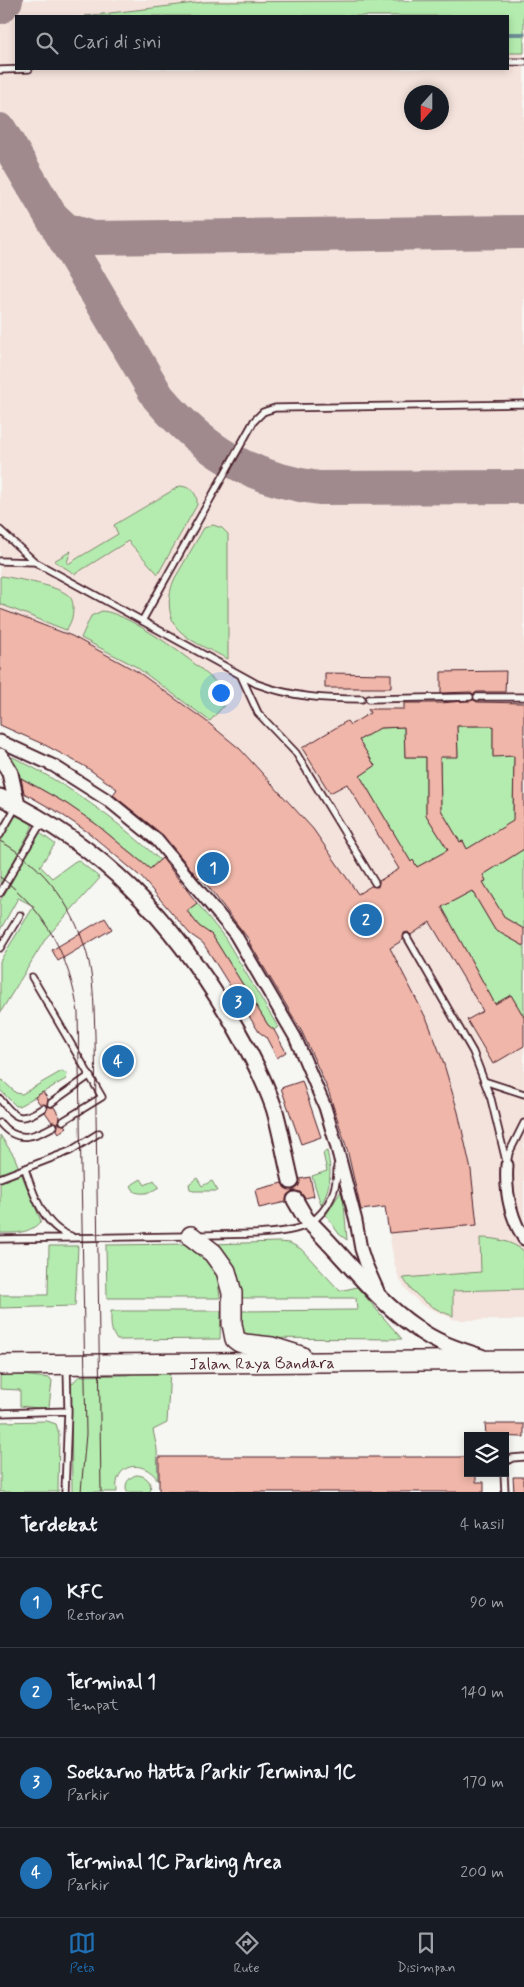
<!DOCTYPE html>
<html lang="id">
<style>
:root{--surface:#171b24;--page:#20242c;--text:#f1f3f6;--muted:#9ea1a6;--line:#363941;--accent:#1f6fb2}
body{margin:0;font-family:Mynerve,sans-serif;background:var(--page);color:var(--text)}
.controls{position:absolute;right:15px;bottom:15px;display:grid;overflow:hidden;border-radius:0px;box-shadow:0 2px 8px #0003}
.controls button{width:45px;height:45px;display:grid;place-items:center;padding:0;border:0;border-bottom:1px solid var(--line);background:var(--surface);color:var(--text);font:25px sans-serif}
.compass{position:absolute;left:404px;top:85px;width:45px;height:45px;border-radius:50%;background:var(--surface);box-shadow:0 2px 8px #0003;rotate:201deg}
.you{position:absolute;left:220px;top:692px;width:18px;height:18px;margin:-12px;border:4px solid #fff;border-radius:50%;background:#1a73e8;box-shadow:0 0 0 8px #1a73e833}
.badge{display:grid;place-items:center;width:32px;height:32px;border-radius:50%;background:var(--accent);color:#fff;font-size:16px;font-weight:700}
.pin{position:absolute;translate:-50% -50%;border:2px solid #fff;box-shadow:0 1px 5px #0006}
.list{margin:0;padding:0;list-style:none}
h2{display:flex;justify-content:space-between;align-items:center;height:65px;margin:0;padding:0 20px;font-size:21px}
h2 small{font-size:16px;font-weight:400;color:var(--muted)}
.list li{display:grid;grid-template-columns:32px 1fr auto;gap:15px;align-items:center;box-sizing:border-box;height:90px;padding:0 20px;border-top:1px solid var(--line)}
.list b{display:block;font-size:19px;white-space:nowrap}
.list p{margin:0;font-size:16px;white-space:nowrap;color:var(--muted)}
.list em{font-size:16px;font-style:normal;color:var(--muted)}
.icon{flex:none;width:28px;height:28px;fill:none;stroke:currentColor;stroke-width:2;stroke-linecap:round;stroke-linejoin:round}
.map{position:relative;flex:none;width:524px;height:1492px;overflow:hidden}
.search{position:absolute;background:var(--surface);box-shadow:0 2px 8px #0003;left:15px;right:15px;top:15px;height:55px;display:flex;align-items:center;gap:12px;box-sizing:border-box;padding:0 18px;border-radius:0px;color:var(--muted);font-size:19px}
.sheet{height:425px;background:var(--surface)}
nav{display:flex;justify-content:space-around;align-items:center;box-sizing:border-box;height:70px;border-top:1px solid var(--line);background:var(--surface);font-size:14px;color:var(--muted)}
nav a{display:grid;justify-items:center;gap:2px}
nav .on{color:var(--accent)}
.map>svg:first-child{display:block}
</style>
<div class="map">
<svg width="524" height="1492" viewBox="0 0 524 1492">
<rect width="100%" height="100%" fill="#f6f6f2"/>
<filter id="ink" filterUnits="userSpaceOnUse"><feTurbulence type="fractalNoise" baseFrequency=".02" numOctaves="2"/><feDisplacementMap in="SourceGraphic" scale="10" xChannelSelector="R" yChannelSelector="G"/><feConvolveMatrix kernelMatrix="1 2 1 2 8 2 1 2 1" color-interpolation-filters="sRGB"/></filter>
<g filter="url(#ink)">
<path fill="#f4e3dc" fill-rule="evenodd" d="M0,0H524V1320H456L422,1305L409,1293L399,1279L394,1262L385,1207L276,907L86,767L45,745L5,727L17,697L0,691ZM16,16H508V69H16ZM412,92H442V122H412Z"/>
<path fill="#b4ecaf" stroke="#7f866d" d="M524,0V53H508V16H85L204,2Z
M180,486C191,487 198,493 197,505L158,574L128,541L75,574L54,561L71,551L67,562L68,564L118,534L114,525Z
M213,525L222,528L228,534V659C213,651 194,644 181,632C166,619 167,594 175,578L204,528Z
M2,576C17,579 61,586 70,597C73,601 73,604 73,608C73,617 71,623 66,630L0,604V577Z
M102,611C129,612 217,675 229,698L228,701L210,721L135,666L81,638L91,616Z
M457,726H493V756H514L513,814L517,819L467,849L463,841L460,842L441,810L440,757L458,756Z
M404,727L405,757H426V815L448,850L417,867L413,861L411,862L360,776L375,766L359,740L380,728Z
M13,757C70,786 113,817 160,860L150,869L96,824L67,804L16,775L10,759Z
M14,816H17L32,824V828L0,885V841Z
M40,833L55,844L40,866L52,878L74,862L78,860L100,878L46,938L0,1013V961L34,906L18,898L0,930V901Z
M524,849V929L505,918L483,882L486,880L483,875Z
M472,891L495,930L524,946V1017L511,995L495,1004L442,907Z
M197,903L225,938L278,1027L274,1030L268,1025L212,935L199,926L187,911Z
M62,1071L67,1074L66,1079L19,1106H16L0,1090V1078L16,1093L22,1094Z
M0,1135L14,1156L41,1221C29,1234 17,1233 0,1233Z
M327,1151C332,1171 331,1187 321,1205L312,1176L327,1171L323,1153Z
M197,1178L202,1186L212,1181L218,1191H193L190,1189L189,1184Z
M141,1179L145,1185L154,1180L159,1187C151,1192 145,1195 135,1192L131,1186L133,1184Z
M341,1191L343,1193L347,1240L339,1234L326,1215Z
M480,1238C495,1238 511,1241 524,1251V1289L453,1291V1316C432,1309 415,1297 403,1278L481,1272Z
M278,1242L290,1243L301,1249L340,1291L357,1287L402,1339L240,1338L238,1311L357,1310L356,1298H239L212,1244Z
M189,1244L216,1266L220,1298H107L106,1245Z
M49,1246H78L75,1306L0,1308V1295H48Z
M111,1311H221L220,1339L117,1340C110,1331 111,1322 111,1311Z
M170,1369L167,1423L153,1430L157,1449L158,1480C143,1458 113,1463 117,1492H72L71,1392V1385L79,1376L127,1375L146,1370Z
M0,1373L50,1378L52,1381L49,1407L47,1409L20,1406V1390L0,1389Z
M47,1421L56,1424L59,1434L58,1492H0V1422Z
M136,1475C146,1475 153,1482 150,1492H127C124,1484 128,1478 136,1475Z"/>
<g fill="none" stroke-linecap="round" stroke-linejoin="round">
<path stroke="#6d8d95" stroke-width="4" d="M508,34H524"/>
<path stroke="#a08a8e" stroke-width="34" d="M0,7L6,0
M0,130L158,397C203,450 249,479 319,488L524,487
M51,216L66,230L92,238L524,232"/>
</g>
<path fill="#efb6a9" stroke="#4a1f2b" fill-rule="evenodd" d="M0,609L72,636L138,672L206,721L240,749L313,829L358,894L371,886L378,887L379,881L399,869L347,784L330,793L302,748L347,721L350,725L370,713L368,709H404V703H441L474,700L477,702L524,703V849L483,875L486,881L483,882L505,918L524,929V946L495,930L472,891L442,907L495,1004L511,995L524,1017V1046L493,1064L467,1020L483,1011L430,922L411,935L408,932L404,933L403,940L390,948L428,1022L443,1061L458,1112L471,1170L477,1225L389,1233L385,1207L361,1210L347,1149L328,1090L302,1032L249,942L250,941L200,876L198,878L163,835L113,795L117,789L86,767L45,745L0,725ZM457,726H493V757L514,756L513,821L467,849L463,841L460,842L441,810L440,757H458ZM404,727L405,757H426V815L448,850L417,867L413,860L411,862L360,776L375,766L359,740L380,728Z
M506,671L505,692H477L474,694L470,692L441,693V672Z
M325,673L391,674V688H325Z
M21,778L67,804L96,824L150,869L162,858L197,903L187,911L199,926L212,935L268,1025L274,1030L286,1052L277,1058L266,1037L259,1032L203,943L190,934L141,877L89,833L61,814L24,793Z
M105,918L112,929L58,961L52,950Z
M302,1081L321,1137L301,1144L281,1088Z
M43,1092L48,1099L47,1105L50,1107H54L60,1117L58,1121L59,1124L65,1125L67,1127L59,1133L57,1130L58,1123L52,1122L45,1112L48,1108L47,1105L40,1104L35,1097Z
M310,1177L314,1196L305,1198L300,1192L294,1191L287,1195L286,1202L259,1208L255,1190L282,1183L285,1188L293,1190L298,1187L300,1179Z
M485,1424H524V1437L486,1436Z
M159,1457H468V1473H476V1482H484V1492H159Z
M513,1477H524V1492H514Z"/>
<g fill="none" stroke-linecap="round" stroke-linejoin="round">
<g stroke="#4a1f2b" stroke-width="9">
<path id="service" d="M508,62H524
M0,70L29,69
M0,530L35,562L257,684C292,697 325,699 362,699
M0,561L35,562
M142,621L254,421L263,412L275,408L524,404
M241,676L258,713L296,753L375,883
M477,697H524
M369,699L470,697
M0,835L16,807
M0,893L38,828L44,824
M407,937L473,1052L491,1099L507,1165
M0,948L20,915
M32,977L102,1097L63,1121
M484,1081L524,1094
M0,1099C16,1120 21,1122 43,1108
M51,1103L89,1076
M0,1123C17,1144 34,1137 54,1126
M507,1163L509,1153L524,1123
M25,1169C33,1193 44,1228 71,1236
M0,1178L70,1151L99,1133
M200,1235C226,1234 289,1237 310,1223C329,1210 338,1188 337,1166
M0,1239L188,1236
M0,1413L68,1411
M505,1462L512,1458L524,1457
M504,1473L505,1492
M65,1492L68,1411L67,1367"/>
</g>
<g stroke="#4a1f2b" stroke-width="15">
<path id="minor" d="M0,741L54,766L109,801L157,840L235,934L295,1037L325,1107L336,1144L356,1221L361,1249L366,1264L378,1291
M507,1165C505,1192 510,1216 524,1239"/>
</g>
<g stroke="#4a1f2b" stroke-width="19">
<path id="tertiary" d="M0,756L10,773L17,805
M0,797C104,847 171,919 229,1016C246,1045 263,1076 274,1108C281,1131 285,1157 291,1181
M295,1200L306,1219C343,1254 373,1298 415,1327C434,1342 458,1350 481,1357"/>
</g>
<g stroke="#4a1f2b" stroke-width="22">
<g id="primary">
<path d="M191,1236L213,1253L226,1271L232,1293V1324L235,1339L239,1342L245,1344L272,1347L301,1356"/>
<path id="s1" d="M0,1365L524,1360"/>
</g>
</g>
<use href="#service" stroke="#f6f6f2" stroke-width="5.5"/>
<use href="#minor" stroke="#f6f6f2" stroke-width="11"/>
<use href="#tertiary" stroke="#f6f6f2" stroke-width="15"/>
<use href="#primary" stroke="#f6f6f2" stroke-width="19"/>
<path stroke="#4a1f2b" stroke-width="1" d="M0,841C46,866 77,911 89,962C94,986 94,1011 95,1035L101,1492
M0,877C46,910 70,958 78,1013L86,1434L81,1492"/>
</g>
</g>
<g text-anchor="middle" stroke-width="4.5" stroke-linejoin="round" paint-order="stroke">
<g font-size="16" fill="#4a1f2b" stroke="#f6f6f2">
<text dy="6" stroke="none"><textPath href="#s1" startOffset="262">Jalan Raya Bandara</textPath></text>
</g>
</g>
</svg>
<div class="controls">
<button><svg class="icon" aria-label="layers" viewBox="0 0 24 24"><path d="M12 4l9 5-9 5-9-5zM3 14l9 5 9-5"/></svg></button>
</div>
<svg class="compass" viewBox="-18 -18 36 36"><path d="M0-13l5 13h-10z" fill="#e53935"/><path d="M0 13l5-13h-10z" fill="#9ea1a6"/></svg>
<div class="you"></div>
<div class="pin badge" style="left:213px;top:868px">1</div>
<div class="pin badge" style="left:366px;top:920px">2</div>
<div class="pin badge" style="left:238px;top:1002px">3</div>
<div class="pin badge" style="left:118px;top:1061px">4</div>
<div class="search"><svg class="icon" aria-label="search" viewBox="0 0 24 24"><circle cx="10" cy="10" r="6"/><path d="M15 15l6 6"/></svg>Cari di sini</div>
</div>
<section class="sheet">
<h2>Terdekat<small>4 hasil</small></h2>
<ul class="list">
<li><span class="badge">1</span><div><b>KFC</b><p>Restoran</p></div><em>90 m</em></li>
<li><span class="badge">2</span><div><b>Terminal 1</b><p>Tempat</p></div><em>140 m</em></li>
<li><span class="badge">3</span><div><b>Soekarno Hatta Parkir Terminal 1C</b><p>Parkir</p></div><em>170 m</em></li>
<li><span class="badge">4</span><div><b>Terminal 1C Parking Area</b><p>Parkir</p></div><em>200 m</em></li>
</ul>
</section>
<nav>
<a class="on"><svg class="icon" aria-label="map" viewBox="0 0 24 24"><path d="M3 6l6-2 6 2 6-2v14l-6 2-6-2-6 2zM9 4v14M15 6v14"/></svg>Peta</a>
<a><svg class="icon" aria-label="directions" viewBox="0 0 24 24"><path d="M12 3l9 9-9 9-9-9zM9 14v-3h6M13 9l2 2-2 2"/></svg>Rute</a>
<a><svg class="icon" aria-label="saved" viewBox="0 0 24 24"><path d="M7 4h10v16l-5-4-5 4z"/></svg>Disimpan</a>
</nav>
